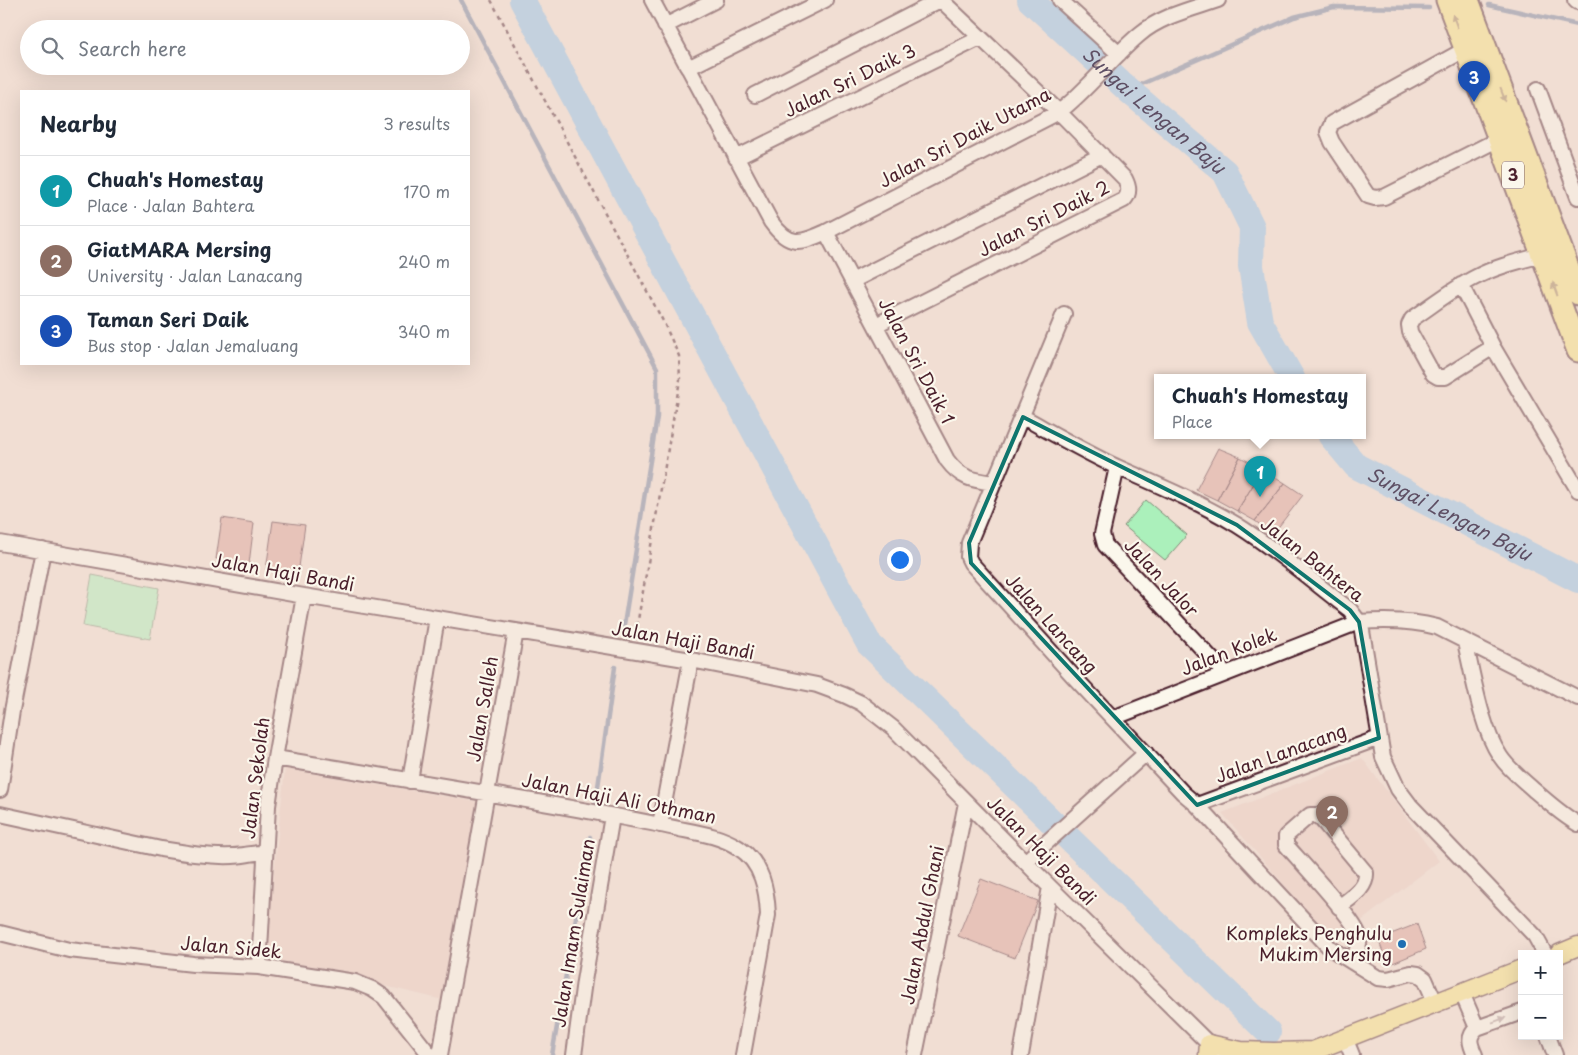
<!DOCTYPE html>
<meta charset="utf-8">
<style>
:root{--surface:#fff;--page:#f2f2f3;--text:#1f2937;--muted:#747a83;--line:#e0e1e3;--accent:#0b8043}
body{margin:0;font-family:"Playpen Sans",sans-serif;background:var(--page);color:var(--text)}
.controls{position:absolute;right:15px;bottom:15px;display:grid;overflow:hidden;border-radius:0px;box-shadow:0 5px 20px #0002}
.controls button{width:45px;height:45px;display:grid;place-items:center;padding:0;border:0;border-bottom:1px solid var(--line);background:var(--surface);color:var(--text);font:25px sans-serif}
.you{position:absolute;left:899px;top:559px;width:18px;height:18px;margin:-12px;border:4px solid #fff;border-radius:50%;background:#1a73e8;box-shadow:0 0 0 8px #1a73e833}
.badge{display:grid;place-items:center;width:32px;height:32px;border-radius:50%;background:var(--accent);color:#fff;font-size:16px;font-weight:700}
.pin{position:absolute;translate:-50% -41px;filter:drop-shadow(0 1px 2px #0008)}
.pin::after{content:'';position:absolute;top:26px;width:18px;height:15px;background:inherit;clip-path:polygon(0 0,100% 0,50% 100%)}
.popup{position:absolute;left:1154px;top:374px;width:212px;height:65px;box-sizing:border-box;display:grid;place-content:center;border-radius:0px;background:var(--surface);filter:drop-shadow(0 1px 4px #0005);font-size:16px;white-space:nowrap;color:var(--muted)}
.popup b{font-size:19px;color:var(--text)}
.popup::after{content:'';position:absolute;left:50%;top:100%;margin-left:-10px;border:10px solid transparent;border-top-color:var(--surface)}
.list{margin:0;padding:0;list-style:none}
h2{display:flex;justify-content:space-between;align-items:center;height:65px;margin:0;padding:0 20px;font-size:21px}
h2 small{font-size:16px;font-weight:400;color:var(--muted)}
.list li{display:grid;grid-template-columns:32px 1fr auto;gap:15px;align-items:center;box-sizing:border-box;height:70px;padding:0 20px;border-top:1px solid var(--line)}
.list b{display:block;font-size:19px;white-space:nowrap}
.list p{margin:0;font-size:16px;white-space:nowrap;color:var(--muted)}
.list em{font-size:16px;font-style:normal;color:var(--muted)}
.icon{flex:none;width:28px;height:28px;fill:none;stroke:currentColor;stroke-width:2;stroke-linecap:round;stroke-linejoin:round}
.map{position:relative;flex:none;width:1578px;height:1055px;overflow:hidden}
.search{position:absolute;background:var(--surface);box-shadow:0 5px 20px #0002;left:20px;top:20px;width:450px;height:55px;display:flex;align-items:center;gap:12px;box-sizing:border-box;padding:0 18px;border-radius:28px;color:var(--muted);font-size:19px}
.panel{position:absolute;background:var(--surface);box-shadow:0 5px 20px #0002;left:20px;top:90px;width:450px;height:275px;border-radius:0px}
.map>svg:first-child{display:block}
</style>
<div class="map">
<svg width="1578" height="1055" viewBox="0 0 1578 1055">
<rect width="100%" height="100%" fill="#f1ded3"/>
<filter id="ink" filterUnits="userSpaceOnUse"><feTurbulence type="fractalNoise" baseFrequency=".02" numOctaves="2"/><feDisplacementMap in="SourceGraphic" scale="10" xChannelSelector="R" yChannelSelector="G"/><feConvolveMatrix kernelMatrix="1 2 1 2 8 2 1 2 1" color-interpolation-filters="sRGB"/></filter>
<g filter="url(#ink)">
<path fill="#eaccc2" d="M1362,758L1439,861L1334,942L1222,813Z
M285,769L478,802L443,1000L265,957Z"/>
<path fill="#abf0bb" stroke="#7a8873" d="M1146,500L1187,535L1165,560L1124,526Z
M92,575L159,588L150,639L83,626Z"/>
<g fill="none" stroke-linecap="round" stroke-linejoin="round">
<path stroke="#73809e" stroke-width="4.5" d="M461,0L657,368V417L623,631
M1489,5L1578,25
M1128,90L1294,17L1334,7L1429,8
M596,801L615,667
M552,1055L590,837"/>
<g stroke="#8ec0ea" stroke-width="26">
<path d="M522,0L869,644L1268,1032"/>
<path id="s1" d="M1030,0L1128,90L1225,172L1252,227L1251,266L1260,322L1292,378"/>
<path id="s2" d="M1331,436L1356,466L1578,580"/>
</g>
</g>
<path fill="#dba29a" stroke="#4a1f2b" d="M1218,448L1240,457L1217,500L1196,490Z
M1240,457L1263,469L1237,511L1217,500Z
M1263,469L1285,483L1255,521L1237,511Z
M1285,483L1303,495L1273,534L1255,521Z
M222,518L254,523L249,564L216,559Z
M273,521L305,525L298,574L266,570Z
M981,879L1038,901L1015,958L958,936Z
M1417,924L1426,949L1388,965L1378,939Z"/>
<g fill="none" stroke-linecap="round" stroke-linejoin="round">
<g stroke="#4a1f2b" stroke-width="18">
<path id="minor" d="M652,0L771,222C789,247 800,244 826,232L1059,112C1089,89 1111,58 1140,34C1161,16 1192,9 1218,0
M1060,0L1119,54
M1575,0L1577,2
M665,26L716,0
M1466,49L1332,123L1328,132L1332,142L1368,196L1375,198L1384,197L1499,139
M688,68L825,0
M1538,89L1578,197
M755,95L940,0
M736,158L980,38
M826,232L947,460C961,479 973,480 994,483
M852,281L1102,155
M1461,285L1493,347L1578,490
M1064,314L969,543L968,557L971,563L1074,677L1183,793L1197,805L1330,948L1378,978L1388,979L1411,973L1418,974L1425,979L1436,1004
M876,325L1124,200C1130,193 1129,187 1125,179L1059,112L941,0
M1493,347L1445,377H1438L1433,374L1410,332L1409,325L1412,319C1433,305 1454,288 1476,277C1497,266 1520,261 1542,255
M1023,417C1054,434 1085,452 1117,467C1158,485 1199,502 1237,525C1277,550 1313,582 1350,610L1359,622L1362,631L1383,757L1398,789L1410,805L1535,936L1545,954
M1117,467L1102,534L1105,545L1225,673
M0,543L304,596L691,660L817,685L844,695L861,703L893,728L1050,887L1209,1044L1218,1055
M1465,642C1473,675 1481,728 1500,756C1509,770 1523,780 1535,791C1549,803 1562,815 1578,824
M1113,718L1359,622C1386,620 1411,620 1437,627L1578,698
M275,758C385,776 495,794 604,814C629,819 654,823 679,829C700,833 721,836 739,848C762,863 767,890 768,915L743,1055
M410,781L437,618
M0,790L12,711L43,550
M1197,805L1379,738
M0,814L161,849C185,853 209,857 233,856C244,856 254,852 265,853
M660,825L691,660
M1025,862L1146,753
M1339,907C1350,898 1367,889 1366,873L1321,819L1316,815H1310L1286,836V845C1299,860 1357,922 1359,936C1361,945 1355,953 1352,962
M0,933L69,950L193,964L259,967L355,982L372,989L384,997L430,1055
M259,967L268,806L275,758L304,596
M1462,993L1477,1028
M1548,1036L1555,1055
M1345,1038L1352,1055
M440,1055L516,631
M574,1055L584,981L612,816
M915,1055L966,803
M1021,1055L1050,887
M1475,1055C1470,1044 1467,1037 1477,1028L1522,1012"/>
</g>
<g stroke="#4a1f2b" stroke-width="21">
<path id="major" d="M1559,954L1578,946
M1208,1055L1209,1044L1241,1051L1274,1052L1314,1051
M1303,1055L1522,969"/>
</g>
<g stroke="#4a1f2b" stroke-width="25">
<path id="highway" d="M1447,0L1578,351
M1468,0L1578,294"/>
</g>
<path stroke="#4a1f2b" stroke-width="2.5" stroke-dasharray="4 4" stroke-linecap="butt" d="M491,0L663,321L679,356L680,380L635,637"/>
<use href="#minor" stroke="#fbf7ec" stroke-width="14"/>
<use href="#major" stroke="#f7e281" stroke-width="18"/>
<use href="#highway" stroke="#f7e281" stroke-width="21"/>
</g>
<defs><path id="oneway-solid" d="M-6-.8H1V-3.2L6.5 0L1 3.2V.8H-6Z" transform="scale(1.25)"/></defs>
<g fill="#a08056">
<use href="#oneway-solid" transform="translate(1455 21) rotate(-110)"/>
<use href="#oneway-solid" transform="translate(1503 95) rotate(69)"/>
<use href="#oneway-solid" transform="translate(1555 289) rotate(-110)"/>
</g>
<use fill="#ab9695" href="#oneway-solid" transform="translate(1499 1020) rotate(-20)"/>
</g>
<path d="M0 0H1578V1055H0ZM1023,417L1237,525L1350,610L1359,622L1379,738L1197,805L971,563L969,543Z" fill="#f1ded3" fill-opacity=".55" fill-rule="evenodd"/>
<path fill="none" stroke="#0f766e" stroke-width="4" stroke-linejoin="round" d="M1023,417L1237,525L1350,610L1359,622L1379,738L1197,805L971,563L969,543Z"/>
<circle fill="#1f6fb2" stroke="#fbf7ec" stroke-width="2" cx="1402" cy="944" r="5"/>
<g text-anchor="middle" stroke-width="4.5" stroke-linejoin="round" paint-order="stroke">
<rect fill="#fbf7ec" stroke="#7f6065" stroke-width="1" x="1502" y="161.5" width="22" height="27" rx="4"/>
<g font-size="16" font-weight="bold" fill="#4a1f2b">
<text x="1513" y="181">3</text>
</g>
<g font-size="18" fill="#4a1f2b" stroke="#fbf7ec">
<text transform="translate(850 81) rotate(-26)" y="6">Jalan Sri Daik 3</text>
<text transform="translate(965 138) rotate(-28)" y="6">Jalan Sri Daik Utama</text>
<text transform="translate(1044 219) rotate(-27)" y="6">Jalan Sri Daik 2</text>
<text transform="translate(916 361) rotate(62)" y="6">Jalan Sri Daik 1</text>
<text transform="translate(1312 560) rotate(38)" y="6">Jalan Bahtera</text>
<text transform="translate(283 573) rotate(10)" y="6">Jalan Haji Bandi</text>
<text transform="translate(1161 578) rotate(47)" y="6">Jalan Jalor</text>
<text transform="translate(1051 624) rotate(48)" y="6">Jalan Lancang</text>
<text transform="translate(683 641) rotate(10)" y="6">Jalan Haji Bandi</text>
<text transform="translate(1229 652) rotate(-21)" y="6">Jalan Kolek</text>
<text transform="translate(483 709) rotate(-80)" y="6">Jalan Salleh</text>
<text transform="translate(1281 754) rotate(-20)" y="6">Jalan Lanacang</text>
<text transform="translate(256 778) rotate(-83)" y="6">Jalan Sekolah</text>
<text transform="translate(619 799) rotate(11)" y="6">Jalan Haji Ali Othman</text>
<text transform="translate(1041 851) rotate(45)" y="6">Jalan Haji Bandi</text>
<text transform="translate(923 925) rotate(-79)" y="6">Jalan Abdul Ghani</text>
<text transform="translate(574 933) rotate(-81)" y="6">Jalan Imam Sulaiman</text>
<text transform="translate(231 948) rotate(5)" y="6">Jalan Sidek</text>
</g>
<g font-size="18" fill="#4a1f2b" stroke="#fbf7ec" text-anchor="end">
<text x="1392" y="940">Kompleks Penghulu<tspan x="1392" dy="21">Mukim Mersing</tspan></text>
</g>
<g font-size="19" font-style="italic" fill="#5e4f64" stroke="#fbf7ec">
<text dy="7" stroke="none"><textPath href="#s1" startOffset="166">Sungai Lengan Baju</textPath></text>
<text dy="7" stroke="none"><textPath href="#s2" startOffset="144">Sungai Lengan Baju</textPath></text>
</g>
</g>
</svg>
<div class="controls">
<button>+</button>
<button>−</button>
</div>
<div class="you"></div>
<div class="pin badge" style="left:1260px;top:497px;background:#0f9aa8">1</div>
<div class="popup"><b>Chuah's Homestay</b>Place</div>
<div class="pin badge" style="left:1332px;top:837px;background:#8d6e63">2</div>
<div class="pin badge" style="left:1474px;top:102px;background:#1a4fb4">3</div>
<div class="search"><svg class="icon" aria-label="search" viewBox="0 0 24 24"><circle cx="10" cy="10" r="6"/><path d="M15 15l6 6"/></svg>Search here</div>
<section class="panel">
<h2>Nearby<small>3 results</small></h2>
<ul class="list">
<li><span class="badge" style="background:#0f9aa8">1</span><div><b>Chuah's Homestay</b><p>Place · Jalan Bahtera</p></div><em>170 m</em></li>
<li><span class="badge" style="background:#8d6e63">2</span><div><b>GiatMARA Mersing</b><p>University · Jalan Lanacang</p></div><em>240 m</em></li>
<li><span class="badge" style="background:#1a4fb4">3</span><div><b>Taman Seri Daik</b><p>Bus stop · Jalan Jemaluang</p></div><em>340 m</em></li>
</ul>
</section>
</div>
